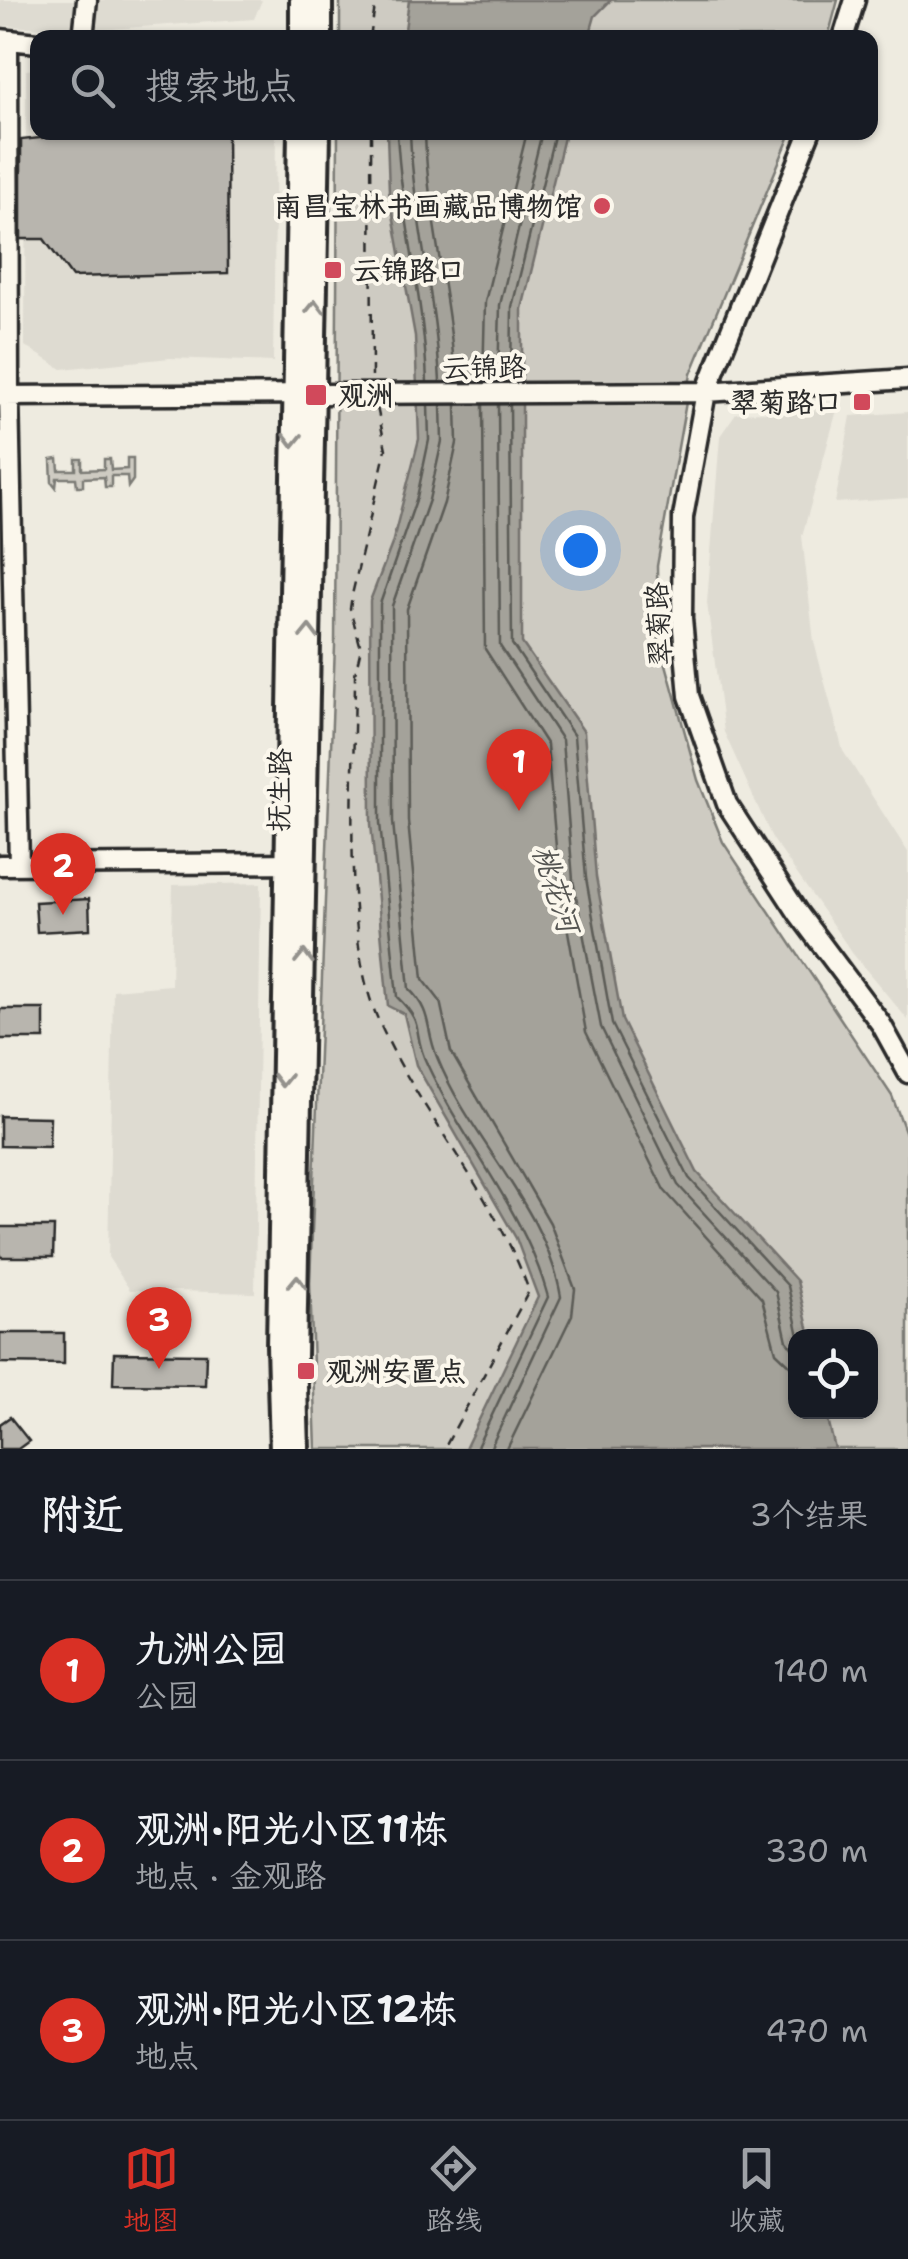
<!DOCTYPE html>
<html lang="zh">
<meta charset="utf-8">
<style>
:root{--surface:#171b24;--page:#242831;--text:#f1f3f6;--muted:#9ea1a6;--line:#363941;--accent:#d93025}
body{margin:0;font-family:"Shantell Sans","LXGW WenKai TC",sans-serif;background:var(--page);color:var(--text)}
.controls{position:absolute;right:30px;bottom:30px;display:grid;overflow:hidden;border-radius:20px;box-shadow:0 2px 8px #0004}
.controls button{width:90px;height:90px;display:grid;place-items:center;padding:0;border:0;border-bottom:2px solid var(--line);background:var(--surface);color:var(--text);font:50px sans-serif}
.you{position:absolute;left:580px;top:550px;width:35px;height:35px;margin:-25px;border:8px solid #fff;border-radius:50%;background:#1a73e8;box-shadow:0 0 0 15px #1a73e833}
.badge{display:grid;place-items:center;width:65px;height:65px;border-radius:50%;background:var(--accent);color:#fff;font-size:32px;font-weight:700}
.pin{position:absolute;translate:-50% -82px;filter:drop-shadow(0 2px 5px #0008)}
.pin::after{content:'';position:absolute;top:52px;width:35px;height:30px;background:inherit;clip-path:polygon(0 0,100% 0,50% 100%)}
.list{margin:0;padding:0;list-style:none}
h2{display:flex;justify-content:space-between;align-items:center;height:130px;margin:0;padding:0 40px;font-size:42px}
h2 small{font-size:32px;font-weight:400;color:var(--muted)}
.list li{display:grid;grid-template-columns:65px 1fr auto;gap:30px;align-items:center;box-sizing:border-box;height:180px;padding:0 40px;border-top:2px solid var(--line)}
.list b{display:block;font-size:38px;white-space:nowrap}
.list p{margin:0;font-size:32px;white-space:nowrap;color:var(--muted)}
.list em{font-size:32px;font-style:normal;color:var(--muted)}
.icon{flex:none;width:55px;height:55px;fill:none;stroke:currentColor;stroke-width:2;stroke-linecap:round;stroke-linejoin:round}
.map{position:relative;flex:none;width:908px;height:1449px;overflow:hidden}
.search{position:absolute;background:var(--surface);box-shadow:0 2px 8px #0004;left:30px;right:30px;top:30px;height:110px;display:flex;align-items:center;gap:25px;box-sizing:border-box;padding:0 35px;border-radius:20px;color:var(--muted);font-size:38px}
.sheet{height:670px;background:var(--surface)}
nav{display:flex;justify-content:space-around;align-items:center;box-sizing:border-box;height:140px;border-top:2px solid var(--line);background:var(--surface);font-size:28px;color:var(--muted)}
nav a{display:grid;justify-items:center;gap:5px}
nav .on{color:var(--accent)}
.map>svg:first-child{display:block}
</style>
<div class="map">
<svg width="908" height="1449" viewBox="0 0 908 1449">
<rect width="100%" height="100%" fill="#eeebe0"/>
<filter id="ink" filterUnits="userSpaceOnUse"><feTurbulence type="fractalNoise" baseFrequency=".01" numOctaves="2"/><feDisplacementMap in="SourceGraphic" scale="20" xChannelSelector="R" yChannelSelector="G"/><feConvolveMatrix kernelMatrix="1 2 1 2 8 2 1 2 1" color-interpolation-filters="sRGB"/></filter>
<g filter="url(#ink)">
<path fill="#dedbd1" d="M0,0H262L254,19L97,30L0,26Z
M37,69L38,132L276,133L273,362L170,358L62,369L25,346L26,70Z
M837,410L802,536L814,642L843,751L908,852V1020L853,954L772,838L724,732L707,603L720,436L736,413Z
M908,412V498L835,503L851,416Z
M261,883L255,1293L130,1290L108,1257L113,990L171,985L173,885Z"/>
<path fill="#cecbc2" stroke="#7c7b76" stroke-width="2.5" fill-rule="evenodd" d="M340,0H838L828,37L340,38Z
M338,133H791L691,374L657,566L658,635L698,780L723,842L892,1096L908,1139V1449H316L310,1283L335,646ZM796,1336H870V1412H796Z
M127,458H133V480L128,487L127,476H111V487H105L104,477L83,478V486H77L76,478H57L56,487L52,482L51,460L58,459L59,470H76V459H82V470L104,469V459H110L111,470L127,469Z"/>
<path fill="#a4a29a" stroke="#74726e" stroke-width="2.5" d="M409,0H611L595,16L589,37H404Z
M387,133H565L522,309V643L584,732L596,877L622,1020L697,1172L797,1281L810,1336H796V1412H826L835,1449H465L538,1297L516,1238L416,1065L404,1014L388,1006L371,824L370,601L392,544L419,439L415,336L389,192Z"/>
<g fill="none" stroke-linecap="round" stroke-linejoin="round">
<path stroke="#5b5b57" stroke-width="2.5" d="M397,132C401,217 424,298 427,382
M410,132C413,217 436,298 440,382
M425,132C427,217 451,297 455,382
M483,382L485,302L527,132
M498,382L500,305L542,132
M511,382L512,307L555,132
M498,404L500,646L562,740L573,880L601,1027L678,1185L776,1292L787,1341L796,1353
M510,404L512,644L574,736L586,878L612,1024L689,1178L788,1286L799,1336
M428,405L429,440L417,497L380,604V823L397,997C427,1026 411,1031 427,1064C464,1144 525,1211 548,1297L476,1449
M441,405L442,441L429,500L392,606L393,822L409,989C433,1013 425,1028 437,1057C470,1140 546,1207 561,1297L490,1449
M456,405L457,443L444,503L407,609L408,821L423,979L440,1001L451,1052L550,1223L575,1289L572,1315L507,1449
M483,405L485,649L547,745L559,881L586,1032L664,1190L762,1299L776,1352L796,1371"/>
</g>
<path fill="#b8b5ae" stroke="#2b2b2b" stroke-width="2.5" d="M96,132H227L228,273L72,277L44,239H21V140Z
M89,899L90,929L37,932L35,902Z
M0,1009H44V1039H0Z
M0,1116L50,1117L49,1147L0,1146Z
M0,1227H54L53,1257H0Z
M0,1333H64V1364L0,1363Z
M114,1353L206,1354L205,1385L113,1384Z
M10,1417L29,1441L18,1449H0V1424Z"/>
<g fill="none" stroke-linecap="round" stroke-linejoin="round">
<g stroke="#2b2b2b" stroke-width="25">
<path id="minor" d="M83,38L87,0
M843,38L855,0
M0,39L38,43
M8,41L9,395L19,865
M810,132L706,392L683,517L682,618L689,696L727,804L798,913L881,1024L908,1073
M0,396L706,392L908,379
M0,865L300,863"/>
</g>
<g stroke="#2b2b2b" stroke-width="28">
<path id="major" d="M301,38V0
M321,38V0
M281,1449L278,1346L299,132
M298,1449L295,1356L319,132"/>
</g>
<path stroke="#2b2b2b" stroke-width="2.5" stroke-dasharray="10 8" stroke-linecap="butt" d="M370,38L376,0
M371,132L372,380
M377,407L386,449L352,595L350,609L361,648L355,674C355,766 341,935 377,1017C418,1113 494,1191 529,1291L444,1449"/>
<use href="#minor" stroke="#fbf7ec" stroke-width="18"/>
<use href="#major" stroke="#fbf7ec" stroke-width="20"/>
</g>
<defs><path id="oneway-chevron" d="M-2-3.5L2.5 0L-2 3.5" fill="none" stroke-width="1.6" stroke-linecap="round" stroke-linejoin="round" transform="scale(2.5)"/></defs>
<g stroke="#93918c">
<use href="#oneway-chevron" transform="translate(315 307) rotate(-89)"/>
<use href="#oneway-chevron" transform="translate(293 440) rotate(91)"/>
<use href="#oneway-chevron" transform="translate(309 632) rotate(-89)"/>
<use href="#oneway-chevron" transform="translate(304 957) rotate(-89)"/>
<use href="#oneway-chevron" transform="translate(282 1080) rotate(91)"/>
<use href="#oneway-chevron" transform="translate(297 1282) rotate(-88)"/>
</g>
</g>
<g fill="#d1495b" stroke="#fbf7ec" stroke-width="4">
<circle cx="602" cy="206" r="10"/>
<rect x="323" y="260" width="20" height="20" rx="5"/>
<rect x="304" y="383" width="24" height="24" rx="5"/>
<rect x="852" y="392" width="20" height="20" rx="5"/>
<rect x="296" y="1361" width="20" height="20" rx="5"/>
</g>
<g text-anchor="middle" stroke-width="8" stroke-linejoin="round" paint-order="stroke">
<g font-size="28" font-weight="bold" fill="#2b2b2b" stroke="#fbf7ec" text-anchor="start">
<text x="582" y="216" text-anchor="end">南昌宝林书画藏品博物馆</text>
<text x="353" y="280">云锦路口</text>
<text x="338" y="405">观洲</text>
<text x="842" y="412" text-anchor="end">翠菊路口</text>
<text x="326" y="1381">观洲安置点</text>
</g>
<g font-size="28" fill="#2b2b2b" stroke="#fbf7ec">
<text transform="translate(484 367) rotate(-1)" y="10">云锦路</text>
<text transform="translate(658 624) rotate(-93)" y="10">翠菊路</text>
<text transform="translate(279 790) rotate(-89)" y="10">抚生路</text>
</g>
<g font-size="30" font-style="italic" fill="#555552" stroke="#fbf7ec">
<text transform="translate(556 889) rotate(72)" y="10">桃花河</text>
</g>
</g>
</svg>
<div class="controls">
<button><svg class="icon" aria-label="locate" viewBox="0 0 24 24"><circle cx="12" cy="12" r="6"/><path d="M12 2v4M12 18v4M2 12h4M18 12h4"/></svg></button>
</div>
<div class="you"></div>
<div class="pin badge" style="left:519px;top:811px">1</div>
<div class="pin badge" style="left:63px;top:915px">2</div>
<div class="pin badge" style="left:159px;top:1369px">3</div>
<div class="search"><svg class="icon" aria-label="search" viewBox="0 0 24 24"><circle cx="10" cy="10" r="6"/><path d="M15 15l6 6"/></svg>搜索地点</div>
</div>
<section class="sheet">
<h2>附近<small>3个结果</small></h2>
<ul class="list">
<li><span class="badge">1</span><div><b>九洲公园</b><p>公园</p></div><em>140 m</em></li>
<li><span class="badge">2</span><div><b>观洲·阳光小区11栋</b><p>地点 · 金观路</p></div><em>330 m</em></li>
<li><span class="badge">3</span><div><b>观洲·阳光小区12栋</b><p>地点</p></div><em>470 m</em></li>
</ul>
</section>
<nav>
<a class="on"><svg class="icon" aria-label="map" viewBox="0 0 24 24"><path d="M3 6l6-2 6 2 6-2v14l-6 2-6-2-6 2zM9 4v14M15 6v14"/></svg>地图</a>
<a><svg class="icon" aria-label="directions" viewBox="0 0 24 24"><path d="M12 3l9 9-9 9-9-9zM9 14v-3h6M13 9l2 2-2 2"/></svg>路线</a>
<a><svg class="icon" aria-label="saved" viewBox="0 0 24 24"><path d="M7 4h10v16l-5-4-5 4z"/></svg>收藏</a>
</nav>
